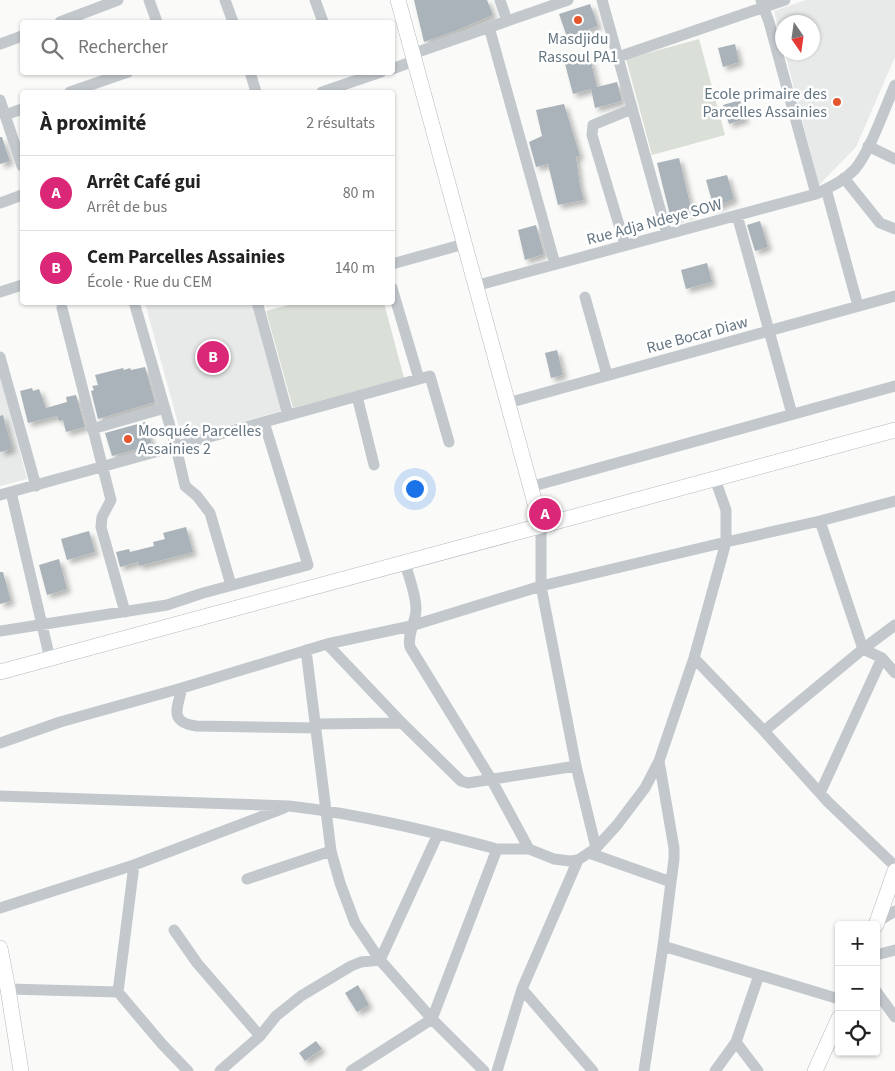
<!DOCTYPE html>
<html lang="fr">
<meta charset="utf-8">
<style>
:root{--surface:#fff;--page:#f2f2f2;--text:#222;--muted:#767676;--line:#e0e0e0;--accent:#db2777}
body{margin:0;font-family:"Source Sans 3",sans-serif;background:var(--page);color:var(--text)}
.controls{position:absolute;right:15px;bottom:15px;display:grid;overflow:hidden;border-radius:5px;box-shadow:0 1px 4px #0004}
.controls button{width:45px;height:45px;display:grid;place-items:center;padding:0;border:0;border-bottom:1px solid var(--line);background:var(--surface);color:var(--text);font:25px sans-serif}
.compass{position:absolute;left:775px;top:15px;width:45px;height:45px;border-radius:50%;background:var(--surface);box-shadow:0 1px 4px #0004;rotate:167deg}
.you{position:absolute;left:414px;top:488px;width:18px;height:18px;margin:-12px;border:4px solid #fff;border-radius:50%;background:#1a73e8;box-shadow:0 0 0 8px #1a73e833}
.badge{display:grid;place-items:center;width:32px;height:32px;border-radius:50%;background:var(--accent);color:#fff;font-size:16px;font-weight:700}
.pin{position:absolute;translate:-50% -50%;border:2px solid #fff;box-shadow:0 1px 5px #0006}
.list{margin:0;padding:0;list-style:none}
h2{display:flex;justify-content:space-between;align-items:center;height:65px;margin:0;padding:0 20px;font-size:21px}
h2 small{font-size:16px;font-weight:400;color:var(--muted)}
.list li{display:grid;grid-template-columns:32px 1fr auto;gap:15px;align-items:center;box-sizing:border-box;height:75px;padding:0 20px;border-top:1px solid var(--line)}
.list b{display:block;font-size:19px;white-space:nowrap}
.list p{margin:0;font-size:16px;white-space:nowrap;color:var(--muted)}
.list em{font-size:16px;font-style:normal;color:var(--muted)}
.icon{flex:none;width:28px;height:28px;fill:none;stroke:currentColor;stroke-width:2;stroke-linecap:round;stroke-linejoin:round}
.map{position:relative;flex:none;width:895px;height:1071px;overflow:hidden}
.search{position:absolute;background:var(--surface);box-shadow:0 1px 4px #0004;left:20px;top:20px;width:375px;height:55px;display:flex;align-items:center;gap:12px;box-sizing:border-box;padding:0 18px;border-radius:5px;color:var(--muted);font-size:19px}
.panel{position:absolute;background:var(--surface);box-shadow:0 1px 4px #0004;left:20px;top:90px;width:375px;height:215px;border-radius:5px}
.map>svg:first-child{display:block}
</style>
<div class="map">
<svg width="895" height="1071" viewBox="0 0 895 1071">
<defs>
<filter id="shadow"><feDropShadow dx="4" dy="4" stdDeviation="2.5" flood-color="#0004"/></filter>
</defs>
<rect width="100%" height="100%" fill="#fafaf8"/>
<path fill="#e8e9e9" d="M806,0H895V57L856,147L819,185L785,53L812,52V22H782V43L774,11Z
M145,303H252L282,411L182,438Z
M0,376L27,479L0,486Z"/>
<path fill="#dadfd7" d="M699,39L725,135L652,155L626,59Z
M296,303H384L404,378L293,408L266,311Z"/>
<path fill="#aab3b9" filter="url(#shadow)" d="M414,0H487L493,15L455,31L424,42Z
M590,4L598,26L567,37L559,14Z
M735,44L739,62L723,67L718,48Z
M590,58L597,87L617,82L622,101L595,108L591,89L573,94L565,64Z
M740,100L745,119L729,124L723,105Z
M564,104L580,156L576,157L580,186L584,200L558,205L548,164L536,167L529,142L542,136L536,110Z
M0,137H2L10,161L0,164Z
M679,158L692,212L671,219L657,163Z
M727,175L734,199L714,208L706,180Z
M760,221L768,247L755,251L747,225Z
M536,225L544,254L525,260L518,230Z
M707,263L712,282L686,289L681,270Z
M557,350L563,375L551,378L545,353Z
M145,367L155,402L98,419L91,391L94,390L92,386L98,385L95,375L123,368L124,370L130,368L131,370Z
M32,388L33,391L39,389L46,408L67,402L66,397L76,395L85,427L66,432L63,420L59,421L57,416L28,423L20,391Z
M3,415L12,449L0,452V416Z
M145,422L152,445L112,456L105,433Z
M186,527L193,552L139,566L138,562L120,567L116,552L129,549L130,552L154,546L153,542L165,539L163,533Z
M89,531L95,552L67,560L61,539Z
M59,559L67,589L47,595L39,565Z
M0,572H3L11,601L0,604Z
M358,985L369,1005L357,1012L345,993Z
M316,1041L322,1049L305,1061L299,1053Z"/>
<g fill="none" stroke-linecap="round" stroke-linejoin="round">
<g stroke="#b3babf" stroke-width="16">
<path id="secondary" d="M398,0L541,525
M0,672L895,430
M876,925L895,871
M0,948L8,989L21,1071
M815,1071L839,1018"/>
</g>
<path stroke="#c3c8cc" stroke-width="11" d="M149,0L157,22
M225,0L233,22
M315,0L323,22
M500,0L507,21
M602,0L667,234
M761,0L769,22L816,194
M60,22L118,0
M489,27L555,264
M0,44L22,36
M412,54L568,0
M618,57L785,0
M392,69L414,61
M250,72L256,92
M70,92L128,72
M322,92L381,72
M0,100L22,166
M5,115L22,109
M868,146L895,159
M844,178L880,223L895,229
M826,189L858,306
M0,203L22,195
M737,215L792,414
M625,245L592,135L593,125L632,109
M392,264L464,244
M475,286L816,194C830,187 844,181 855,169C870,151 885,108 895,85
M392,288L419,379
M0,292L22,285
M585,297L607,375
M134,302L176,447L185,486L197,496L210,513L231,585
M257,302L288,415
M62,308L111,500L102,517L101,527L125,612
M0,357L36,486
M357,396L374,465
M508,403L895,296
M92,429L165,408
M530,487L895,386
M11,492L50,659
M0,495L430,376L449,442
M895,501L820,521L863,649L882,658L895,673
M541,525V586L576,766L596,848
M405,563C409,578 416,594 416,609C416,622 407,634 410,647L491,779L529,849
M0,631L167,605L203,593L308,565L264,422
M327,644L402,723L461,781L468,783L576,766
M306,650L331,851L340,883L355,923L380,960L432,1019L484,1071
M694,658L764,731L863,649L895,625
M182,688C177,709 169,722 196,726L316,728
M315,724L402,723
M764,731L828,802L895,866
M0,743L60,722L182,688L327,644L411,626L541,586L726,542V510L715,479
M659,761L674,848V859L671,882
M820,793L882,658
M0,796L289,806C359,814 429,831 497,849
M589,853L671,882L663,946L839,999
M134,865L118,992L162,1044L188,1071
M247,879L331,851
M0,908L134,865L284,808
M877,922L895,911
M174,930L197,963L260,1036
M876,955L895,950
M8,989L118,992
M522,989L593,1071
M876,991L895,1017
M736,1042L758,1071
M220,1071L260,1036L276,1016L301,996L351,966L361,962L380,960L438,834
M351,1071L432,1019L497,849H529L554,859L570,861L578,860L596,848L617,825L645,788L659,761L694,658L726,542L820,521
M497,1071L522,989L578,860
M644,1071L663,946
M715,1071L736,1042L759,975"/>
<use href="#secondary" stroke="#fff" stroke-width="15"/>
</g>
<g fill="#e4572e" stroke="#fff" stroke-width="2">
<circle cx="578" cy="20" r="5"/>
<circle cx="837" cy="102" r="5"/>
<circle cx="128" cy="439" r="5"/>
</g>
<g text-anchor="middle" stroke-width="5" stroke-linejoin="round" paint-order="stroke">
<g font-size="16" fill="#657683" stroke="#fff">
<text x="578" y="44">Masdjidu<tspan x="578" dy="18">Rassoul PA1</tspan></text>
<text x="827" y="99" text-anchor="end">Ecole primaire des<tspan x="827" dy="18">Parcelles Assainies</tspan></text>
<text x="138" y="436" text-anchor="start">Mosquée Parcelles<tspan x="138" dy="18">Assainies 2</tspan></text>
</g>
<g font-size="16" fill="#657683" stroke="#fff">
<text transform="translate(654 221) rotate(-15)" y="6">Rue Adja Ndeye SOW</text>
<text transform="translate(697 334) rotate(-15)" y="6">Rue Bocar Diaw</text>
</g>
</g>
</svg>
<div class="controls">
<button>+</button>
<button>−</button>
<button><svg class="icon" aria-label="locate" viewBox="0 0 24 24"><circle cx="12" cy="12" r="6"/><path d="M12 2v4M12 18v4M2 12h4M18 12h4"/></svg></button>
</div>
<svg class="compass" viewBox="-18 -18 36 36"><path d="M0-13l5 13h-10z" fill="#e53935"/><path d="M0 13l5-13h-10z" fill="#767676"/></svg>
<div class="you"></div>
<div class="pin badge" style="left:545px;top:514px">A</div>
<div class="pin badge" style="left:213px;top:357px">B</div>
<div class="search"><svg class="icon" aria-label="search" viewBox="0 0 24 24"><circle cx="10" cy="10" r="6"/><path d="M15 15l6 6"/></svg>Rechercher</div>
<section class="panel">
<h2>À proximité<small>2 résultats</small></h2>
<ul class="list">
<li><span class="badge">A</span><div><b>Arrêt Café gui</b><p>Arrêt de bus</p></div><em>80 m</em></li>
<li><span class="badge">B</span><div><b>Cem Parcelles Assainies</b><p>École · Rue du CEM</p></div><em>140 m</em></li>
</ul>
</section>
</div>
